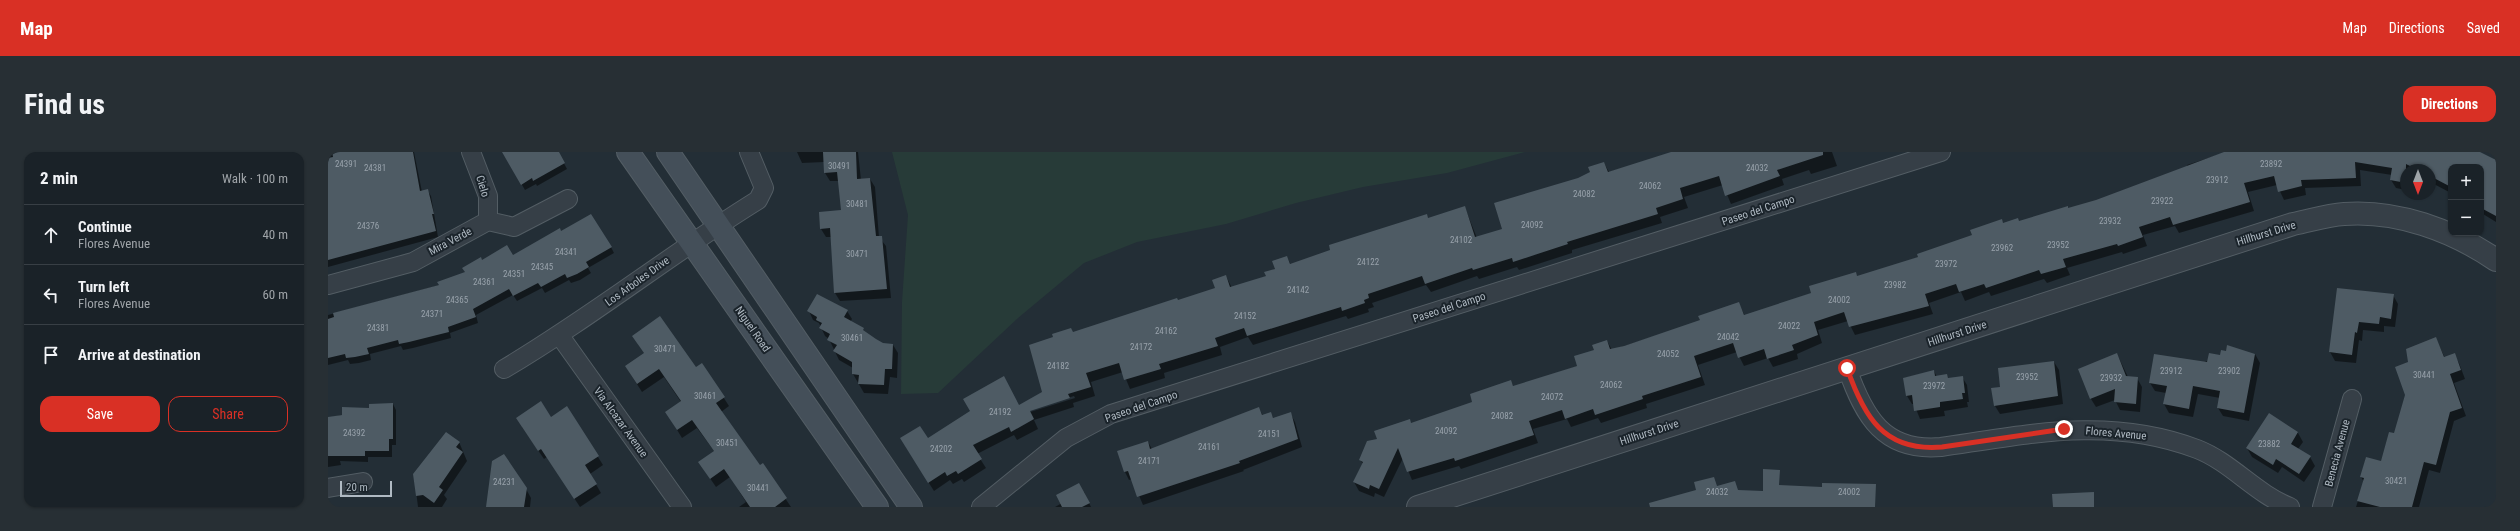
<!DOCTYPE html>
<meta charset="utf-8">
<style>
:root{--surface:#1a2228;--page:#272f34;--text:#f1f3f6;--muted:#9fa4a8;--line:#383f45;--accent:#d93025}
body{margin:0;font-family:"Roboto Condensed",sans-serif;background:var(--page);color:var(--text)}
.controls{position:absolute;right:12px;top:12px;display:grid;overflow:hidden;border-radius:8px;box-shadow:0 1px 3px #0004}
.controls button{width:36px;height:36px;display:grid;place-items:center;padding:0;border:0;border-bottom:1px solid var(--line);background:var(--surface);color:var(--text);font:20px sans-serif}
.compass{position:absolute;left:2072px;top:12px;width:36px;height:36px;border-radius:50%;background:var(--surface);box-shadow:0 1px 3px #0004;rotate:180deg}
.scale{position:absolute;left:12px;bottom:10px;width:52px;box-sizing:border-box;padding-left:4px;border:2px solid #b0bac3;border-top:0;font-size:11px;line-height:14px;white-space:nowrap;color:#b0bac3;-webkit-text-stroke:3px #1b242b;paint-order:stroke}
.stop{position:absolute;width:12px;height:12px;margin:-9px;border:3px solid #d93025;border-radius:50%;background:#fff}
.stop.end{background:#d93025;border-color:#fff;box-shadow:0 1px 4px #0008}
.list{margin:0;padding:0;list-style:none}
h2{display:flex;justify-content:space-between;align-items:center;height:52px;margin:0;padding:0 16px;font-size:17px}
h2 small{font-size:13px;font-weight:400;color:var(--muted)}
.list li{display:grid;grid-template-columns:26px 1fr auto;gap:12px;align-items:center;box-sizing:border-box;height:60px;padding:0 16px;border-top:1px solid var(--line)}
.list b{display:block;font-size:15px;white-space:nowrap}
.list p{margin:0;font-size:13px;white-space:nowrap;color:var(--muted)}
.list em{font-size:13px;font-style:normal;color:var(--muted)}
.actions{display:flex;gap:8px;padding:12px 16px}
.actions a{flex:1;padding:9px 0;border:1px solid var(--accent);border-radius:12px;text-align:center;font-size:14px;color:var(--accent)}
.actions .main{background:var(--accent);color:#fff}
.icon{flex:none;width:22px;height:22px;fill:none;stroke:currentColor;stroke-width:2;stroke-linecap:round;stroke-linejoin:round}
.map{position:relative;flex:none;width:2168px;height:355px;overflow:hidden;border-radius:12px}
header{display:flex;align-items:center;gap:24px;box-sizing:border-box;height:56px;padding:0 20px;background:var(--accent);color:#fff}
header strong{font-size:19px}
nav{display:flex;gap:22px;margin-inline-start:auto;font-size:14px}
.intro{display:flex;align-items:center;justify-content:space-between;box-sizing:border-box;height:96px;padding:0 24px}
h1{margin:0;font-size:28px}
.button{padding:10px 18px;border-radius:12px;background:var(--accent);color:#fff;font-size:14px;font-weight:700}
main{display:flex;gap:24px;padding:0 24px}
aside{flex:1;background:var(--surface);border-radius:12px;box-shadow:0 1px 3px #0004}
.map>svg:first-child{display:block}
</style>
<header>
<strong>Map</strong>
<nav><a>Map</a><a>Directions</a><a>Saved</a></nav>
</header>
<div class="intro"><h1>Find us</h1><a class="button">Directions</a></div>
<main>
<aside>
<h2>2 min<small>Walk · 100 m</small></h2>
<ul class="list">
<li><svg class="icon" aria-label="ahead" viewBox="0 0 24 24"><path d="M12 20V5M6 11l6-6 6 6"/></svg><div><b>Continue</b><p>Flores Avenue</p></div><em>40 m</em></li>
<li><svg class="icon" aria-label="left" viewBox="0 0 24 24"><path d="M17 20v-9H6M10 6l-5 5 5 5"/></svg><div><b>Turn left</b><p>Flores Avenue</p></div><em>60 m</em></li>
<li><svg class="icon" aria-label="arrive" viewBox="0 0 24 24"><path d="M6 21V4h12l-3 4 3 4H6"/></svg><div><b>Arrive at destination</b></div></li>
</ul>
<div class="actions"><a class="main">Save</a><a>Share</a></div>
</aside>
<div class="map">
<svg width="2168" height="355" viewBox="0 0 2168 355">
<rect width="100%" height="100%" fill="#232e36"/>
<path fill="#273b38" d="M564,0H1197L1119,21L1035,35L968,51L898,72L809,90L756,111L690,166L610,241L573,242L574,150L580,63Z"/>
<path fill="#0007" fill-rule="evenodd" d="M0,0H86L94,40L99,38L103,44L110,85L0,115Z
M175,0H230L239,17L209,34L208,32L197,38Z
M469,0H530L533,28L542,27L547,35L551,85L558,94L563,146L512,149L507,141L504,85H498L493,77L492,61L514,59L511,29H502L497,21L496,10L474,11Z
M1348,0H1504L1509,14L1483,22L1481,18L1454,27L1456,33L1403,52L1395,33L1356,45L1360,56L1332,65L1334,71L1244,98V101L1191,118L1189,115L1151,127L1149,124L1103,140L1098,133L1044,151L1046,155L1040,157L1041,160L1020,167L1018,164L925,193L920,185L892,195L894,203L836,221L837,226L802,237L795,220L763,230L767,244L745,251L746,255L706,268L710,277L689,288L686,283L649,302L658,316L636,330L634,327L625,332L622,328L606,339L578,295L691,254L715,241L745,181L888,137L898,124L904,136L939,124L959,105L963,113L1137,56L1149,86L1176,78L1276,11L1281,20ZM746,244L747,246L699,261L702,258Z
M1899,0H2092L2089,18H2078V38L2068,36L2063,28L2064,23L2032,18L2033,34L1977,36L1978,43L1956,48L1949,33L1920,40L1926,59L1851,81L1847,74L1815,83L1819,94L1795,102L1794,100L1739,116L1742,123L1719,131L1716,127L1663,144L1661,140L1637,149L1633,140L1601,151L1605,162L1527,183L1520,169L1490,178L1494,191L1469,202L1470,207L1445,215L1440,206L1416,214L1409,200L1370,213L1377,233L1318,252L1319,256L1273,271L1270,266L1243,275L1239,267L1205,277L1210,291L1133,317L1131,314L1084,328L1075,306L1056,345L1047,341L1046,345L1031,339L1026,330L1035,312L1032,308L1050,288L1083,272L1145,251L1182,229L1186,235L1250,214L1279,189L1284,198L1373,169L1411,152L1417,164L1591,105L1675,72L1691,70L1768,49L1860,16L1859,13Z
M2108,0H2150L2168,9V70L2155,62L2153,66V15H2123V41L2102,30V18H2098Z
M233,80L283,95L286,101L260,116L263,121L252,128L243,131L241,128L217,141L214,136L189,149L185,143L148,163L150,171L122,181L123,186L85,196L75,198L73,194L42,202L43,208L31,211L22,212L20,208L0,213V163L112,133L138,120L154,109L184,104Z
M2010,138L2065,143L2070,152L2067,175L2056,174V180L2035,178L2034,189L2031,188L2028,211L2007,209L2002,200Z
M481,159H519L524,167L522,170L554,192L565,193L570,201L569,226L562,225L560,242L536,241L525,222V216L511,208L501,187L497,184L491,171L485,168Z
M2108,187L2117,206L2126,203L2131,211L2137,227L2126,231L2138,264L2126,269L2112,321L2101,318L2091,355H2028L2036,330L2033,325L2038,306L2054,310L2067,283L2078,243L2081,210Z
M310,192L368,217L374,212L401,254L393,260L432,314L435,313L463,355H411L418,350L402,325L388,335L377,319L387,300L369,276L354,286L343,268L353,250L336,225L314,240L298,215L317,202Z
M1789,202L1800,225L1809,226L1814,235L1812,260L1792,258L1787,248L1768,255L1763,247L1752,217Z
M1927,202L1932,211L1921,269L1895,264L1890,256L1892,246L1870,242L1865,265L1841,261L1836,252L1838,241L1827,239L1822,231L1892,204Z
M1726,210L1731,218L1735,252L1672,262L1667,254L1673,236Z
M1606,219L1609,225L1619,224L1621,227L1634,225L1639,233L1641,250H1639L1640,255L1616,259L1617,264L1592,267L1586,252H1584L1579,244L1576,226Z
M65,252L68,258V293H64V305H40V310L12,309L13,313L0,315V266Z
M239,255L275,313L262,322L273,341L252,355L219,305L216,307L194,275L223,266Z
M931,256L935,264L942,261L946,267L962,261L967,270L974,295L915,318L916,319L815,353L804,327L801,328L797,320L820,290L824,297Z
M1941,262L1970,281L1975,290L1970,297L1982,305L1987,314L1976,330L1954,315L1950,321L1924,305L1919,296Z
M131,290L139,309L116,343L119,347L114,355H90L86,323Z
M198,337L203,346L202,355H159Z
M756,340L763,355H727L734,351Z"/>
<path fill="#4e5b64" d="M4,0H85L92,39L100,37L106,62H104L108,79L0,108V6L5,5Z
M174,0H231L237,11L205,29L204,26L193,33Z
M495,0H528L529,27L542,26L548,84H554L559,137L506,141L502,76L492,77L491,60L513,58L509,20L496,21Z
M1343,0H1495V3L1449,18L1452,24L1397,44L1391,24L1352,36L1355,47L1328,56L1330,62L1239,90L1240,92L1185,110L1184,106L1145,118L1144,116L1097,132L1094,124L1040,142L1041,146L1036,148L1037,151L1014,159L1013,155L919,184L916,176L887,186L890,194L831,212L833,217L796,228L791,211L758,221L763,235L740,242L742,246L702,259L706,267L683,280L681,275L645,293L654,307L630,322L628,319L619,324L617,320L600,331L572,286L592,274L600,286L642,259L635,247L676,224L691,253L714,240L701,193L725,185L724,182L743,176L745,180L849,146L850,148L887,136L884,128L898,123L902,135L938,124L936,120L947,117L944,109L959,104L962,112L1002,98L1001,93L1099,62L1100,66L1137,54L1147,85L1174,77L1166,51L1250,26L1262,20L1260,15L1276,10L1280,20Z
M1896,0H2152L2168,8V64L2153,56V15H2123V35L2102,24V18H2090L2078,12V31L2062,28L2064,16L2027,10L2028,26L1973,28L1974,34L1950,40L1946,24L1916,31L1922,50L1845,73L1842,65L1811,75L1815,85L1790,94L1789,92L1735,107L1738,115L1713,122L1711,118L1658,136L1656,132L1631,140L1628,132L1597,142L1601,154L1521,175L1516,160L1486,170L1490,183L1464,193L1466,198L1439,207L1436,197L1410,206L1405,191L1366,204L1373,225L1314,244L1315,247L1267,263L1265,257L1237,267L1234,258L1201,269L1206,283L1127,309L1126,306L1079,320L1070,296L1051,337L1042,333L1041,337L1025,330L1035,310L1031,308L1039,289L1049,287L1046,279L1082,267L1083,271L1144,250L1142,242L1183,228L1185,234L1249,214L1246,204L1266,198L1264,193L1279,188L1282,197L1296,194L1372,168L1370,164L1411,150L1416,163L1483,141L1481,134L1528,120L1529,124L1590,105L1589,102L1644,83L1642,78L1674,67L1675,71L1690,66L1691,69L1740,54V56L1768,48Z
M263,62L284,95L258,110L261,115L249,122L239,126L237,122L213,135L210,131L185,144L181,137L145,157L148,165L120,175L121,180L81,190L71,192L70,188L39,196L41,202L27,205L18,206L17,202L0,206V167L6,165L5,161L111,133L109,130L137,120L134,116L153,105L154,108L179,93L185,103L232,76L233,79Z
M2009,136L2066,142L2063,167L2052,165L2051,172L2031,170L2029,181L2027,180L2024,203L2001,200Z
M489,142L520,158L516,165L536,176L535,178L548,187L555,191L565,192L564,217H557L556,233L530,232L531,223L524,222V210L505,199L509,193L499,188L502,182L491,176L494,171L488,168L489,165L479,159Z
M332,164L368,215L374,211L397,245L388,251L432,313L435,311L459,346L447,355H422L396,317L382,327L370,310L386,299L364,268L349,278L337,260L353,249L331,217L309,232L297,214L316,201L304,184Z
M2108,185L2116,205L2127,201L2133,218L2122,222L2134,256L2122,260L2108,313L2096,310L2084,355H2052L2029,349L2036,326L2032,325L2038,305L2053,309L2061,280L2066,281L2077,243L2067,215L2080,210L2078,197Z
M1899,193L1927,202L1916,261L1889,256L1892,239L1865,234L1861,257L1835,252L1839,234L1821,231L1826,202L1879,210L1881,201L1892,203L1893,198L1898,199Z
M1789,201L1798,224L1810,225L1808,252L1786,250L1787,237L1762,247L1750,217Z
M1726,209L1730,244L1666,254L1663,236L1672,235L1670,216Z
M1606,218L1607,224L1619,222L1620,226L1635,224L1637,241H1634L1635,247L1612,250V255L1586,259L1584,243L1578,244L1575,226Z
M213,249L223,265L239,254L271,304L257,313L269,332L246,347L213,297L210,299L188,266Z
M65,251V287H61V299H37V304H0V265L14,263V255L41,256V252Z
M931,255L934,263L943,260L945,266L963,260L970,287L911,309L912,311L809,345L800,319L796,320L789,299L820,289L822,297Z
M1941,261L1970,280L1963,292L1983,304L1971,322L1948,307L1945,313L1918,296Z
M118,280L132,290L128,295L135,300L111,335L115,338L106,351L95,343L88,344L85,322Z
M176,302L199,336L196,355H158L164,309Z
M1435,317L1452,318L1451,333L1494,335V331L1548,332L1547,355H1322L1321,351L1368,338L1366,330L1386,325L1389,334L1407,329L1410,338L1435,339Z
M751,331L762,351L754,355H734L728,343Z
M1766,340V355H1725L1724,342Z"/>
<g fill="none" stroke-linecap="round" stroke-linejoin="round">
<g stroke="#535d64" stroke-width="20">
<path id="minor" d="M143,0L160,44V69
M0,133L85,110L160,69L186,75L240,47
M232,184L354,355
M1519,216C1536,265 1556,300 1613,295C1702,282 1782,264 1869,297C1903,310 1928,342 1962,355
M176,217C264,165 344,101 430,48L436,36L421,0
M0,336L35,330
M653,355L738,286L783,262L1613,0
M1994,355L2024,247"/>
</g>
<g stroke="#535d64" stroke-width="24">
<path id="tertiary" d="M1090,355L1965,72C1981,69 1999,63 2016,62C2069,58 2124,78 2168,108"/>
</g>
<g stroke="#535d64" stroke-width="24">
<path id="secondary" d="M300,0L549,355
M340,0L583,355"/>
</g>
<use href="#minor" stroke="#363f47" stroke-width="18"/>
<use href="#tertiary" stroke="#363f47" stroke-width="22"/>
<use href="#secondary" stroke="#444f59" stroke-width="22"/>
</g>
<g fill="none" stroke-linecap="round" stroke-linejoin="round">
<path stroke="#d93025" stroke-width="5" d="M1519,216C1536,265 1556,300 1614,295L1736,277"/>
</g>
<g text-anchor="middle" stroke-width="4" stroke-linejoin="round" paint-order="stroke">
<g font-size="9" fill="#98a2ab">
<text x="18" y="15">24391</text>
<text x="1943" y="15">23892</text>
<text x="511" y="17">30491</text>
<text x="47" y="19">24381</text>
<text x="1429" y="19">24032</text>
<text x="1889" y="31">23912</text>
<text x="1322" y="37">24062</text>
<text x="1256" y="45">24082</text>
<text x="1834" y="52">23922</text>
<text x="529" y="55">30481</text>
<text x="1782" y="72">23932</text>
<text x="1204" y="76">24092</text>
<text x="40" y="77">24376</text>
<text x="1133" y="91">24102</text>
<text x="1730" y="96">23952</text>
<text x="1674" y="99">23962</text>
<text x="238" y="103">24341</text>
<text x="529" y="105">30471</text>
<text x="1040" y="113">24122</text>
<text x="1618" y="115">23972</text>
<text x="214" y="118">24345</text>
<text x="186" y="125">24351</text>
<text x="156" y="133">24361</text>
<text x="1567" y="136">23982</text>
<text x="970" y="141">24142</text>
<text x="129" y="151">24365</text>
<text x="1511" y="151">24002</text>
<text x="104" y="165">24371</text>
<text x="917" y="167">24152</text>
<text x="1461" y="177">24022</text>
<text x="50" y="179">24381</text>
<text x="838" y="182">24162</text>
<text x="1400" y="188">24042</text>
<text x="524" y="189">30461</text>
<text x="813" y="198">24172</text>
<text x="337" y="200">30471</text>
<text x="1340" y="205">24052</text>
<text x="730" y="217">24182</text>
<text x="1843" y="222">23912</text>
<text x="1901" y="222">23902</text>
<text x="2096" y="226">30441</text>
<text x="1699" y="228">23952</text>
<text x="1783" y="229">23932</text>
<text x="1283" y="236">24062</text>
<text x="1606" y="237">23972</text>
<text x="377" y="247">30461</text>
<text x="1224" y="248">24072</text>
<text x="672" y="263">24192</text>
<text x="1174" y="267">24082</text>
<text x="1118" y="282">24092</text>
<text x="26" y="284">24392</text>
<text x="941" y="285">24151</text>
<text x="399" y="294">30451</text>
<text x="1941" y="295">23882</text>
<text x="881" y="298">24161</text>
<text x="613" y="300">24202</text>
<text x="821" y="312">24171</text>
<text x="2068" y="332">30421</text>
<text x="176" y="333">24231</text>
<text x="430" y="339">30441</text>
<text x="1389" y="343">24032</text>
<text x="1521" y="343">24002</text>
</g>
<g font-size="11" fill="#b0bac3" stroke="#1b242b">
<text transform="translate(155 34) rotate(73)" y="4">Cielo</text>
<text transform="translate(1430 58) rotate(-18)" y="4">Paseo del Campo</text>
<text transform="translate(1938 81) rotate(-17)" y="4">Hillhurst Drive</text>
<text transform="translate(122 89) rotate(-28)" y="4">Mira Verde</text>
<text transform="translate(309 129) rotate(-36)" y="4">Los Arboles Drive</text>
<text transform="translate(1121 155) rotate(-18)" y="4">Paseo del Campo</text>
<text transform="translate(425 177) rotate(55)" y="4">Niguel Road</text>
<text transform="translate(1629 181) rotate(-18)" y="4">Hillhurst Drive</text>
<text transform="translate(813 254) rotate(-19)" y="4">Paseo del Campo</text>
<text transform="translate(293 270) rotate(54)" y="4">Via Alcazar Avenue</text>
<text transform="translate(1321 280) rotate(-18)" y="4">Hillhurst Drive</text>
<text transform="translate(1788 281) rotate(5)" y="4">Flores Avenue</text>
<text transform="translate(2009 301) rotate(-75)" y="4">Benecia Avenue</text>
</g>
</g>
</svg>
<div class="controls">
<button>+</button>
<button>−</button>
</div>
<svg class="compass" viewBox="-18 -18 36 36"><path d="M0-13l5 13h-10z" fill="#e53935"/><path d="M0 13l5-13h-10z" fill="#9fa4a8"/></svg>
<div class="scale">20 m</div>
<div class="stop" style="left:1519px;top:216px"></div>
<div class="stop end" style="left:1736px;top:277px"></div>
</div>
</main>
